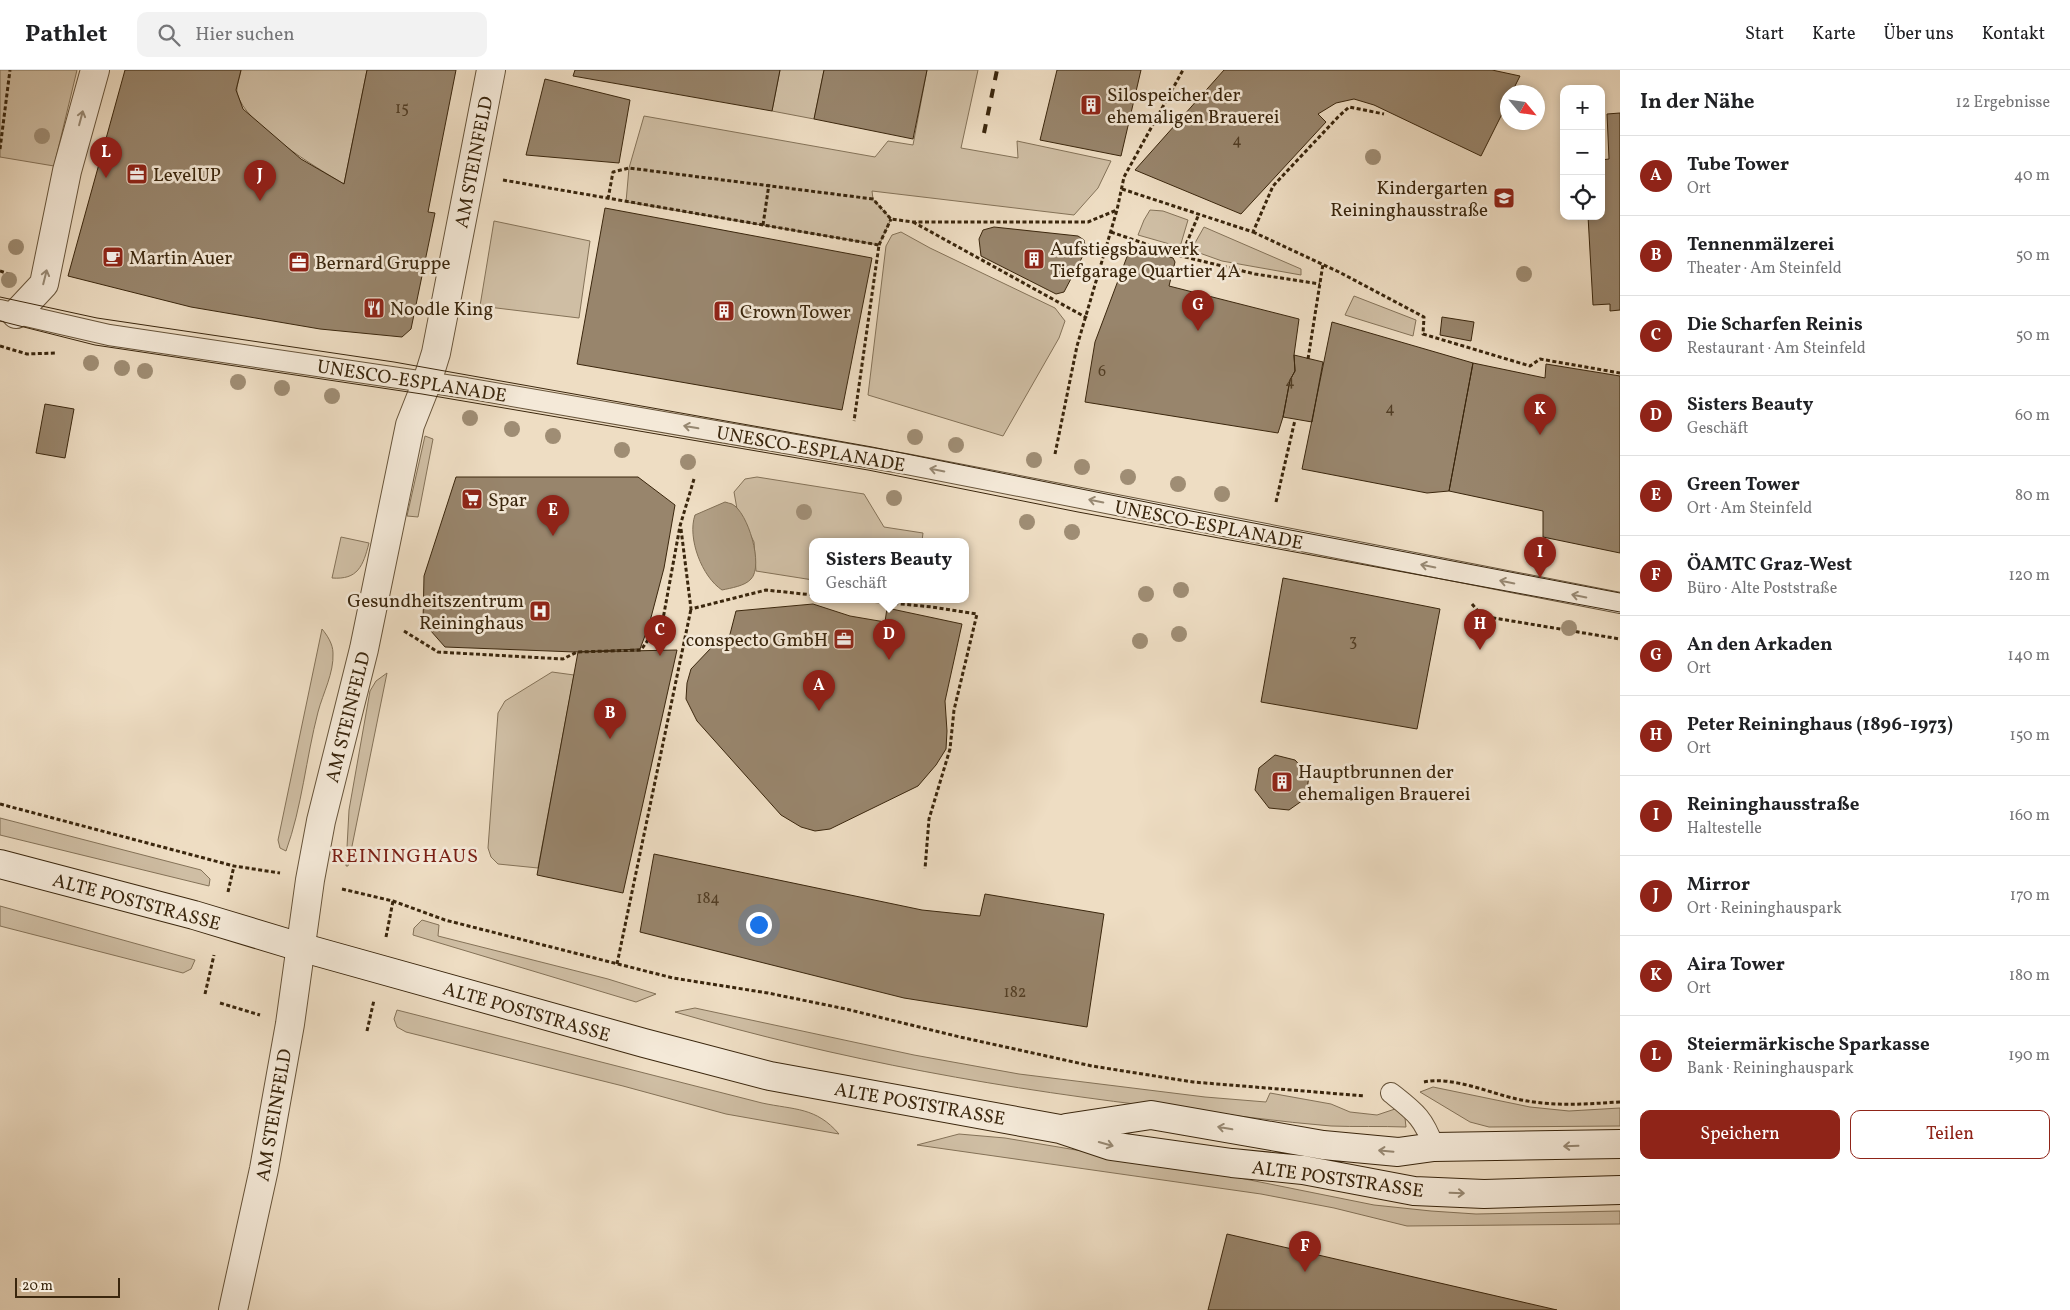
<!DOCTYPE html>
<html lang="de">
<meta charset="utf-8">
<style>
:root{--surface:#fff;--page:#f2f2f2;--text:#202124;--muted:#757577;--line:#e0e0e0;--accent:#8f2418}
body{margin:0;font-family:Vollkorn,serif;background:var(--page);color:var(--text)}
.controls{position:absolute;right:15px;top:15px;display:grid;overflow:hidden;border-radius:10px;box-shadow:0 2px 8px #0003}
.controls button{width:45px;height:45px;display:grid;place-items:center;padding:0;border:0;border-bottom:1px solid var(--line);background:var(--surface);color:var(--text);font:25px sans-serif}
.compass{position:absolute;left:1500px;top:15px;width:45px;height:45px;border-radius:50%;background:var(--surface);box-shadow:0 2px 8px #0003;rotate:119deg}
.scale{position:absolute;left:15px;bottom:12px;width:105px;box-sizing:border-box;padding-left:5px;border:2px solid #3a260d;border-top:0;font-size:14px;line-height:18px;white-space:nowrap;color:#3a260d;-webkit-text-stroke:4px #f4e9d8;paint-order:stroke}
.you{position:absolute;left:758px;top:854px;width:18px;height:18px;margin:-12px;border:4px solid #fff;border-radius:50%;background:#1a73e8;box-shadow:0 0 0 8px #1a73e833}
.badge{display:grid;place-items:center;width:32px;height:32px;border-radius:50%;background:var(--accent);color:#fff;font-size:16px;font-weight:700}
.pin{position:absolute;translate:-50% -41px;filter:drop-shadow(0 1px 2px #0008)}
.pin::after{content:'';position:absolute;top:26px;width:18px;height:15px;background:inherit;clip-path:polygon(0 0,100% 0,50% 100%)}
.popup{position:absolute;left:809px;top:468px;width:160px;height:65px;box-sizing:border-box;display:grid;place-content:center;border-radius:10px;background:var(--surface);filter:drop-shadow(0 1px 4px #0005);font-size:16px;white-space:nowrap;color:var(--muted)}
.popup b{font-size:19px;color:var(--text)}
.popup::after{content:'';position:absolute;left:50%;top:100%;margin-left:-10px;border:10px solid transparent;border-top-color:var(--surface)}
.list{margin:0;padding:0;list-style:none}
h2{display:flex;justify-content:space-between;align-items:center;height:65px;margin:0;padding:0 20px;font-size:21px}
h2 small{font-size:16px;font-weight:400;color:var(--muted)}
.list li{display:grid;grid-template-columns:32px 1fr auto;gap:15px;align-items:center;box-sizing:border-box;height:80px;padding:0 20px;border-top:1px solid var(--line)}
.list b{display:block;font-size:19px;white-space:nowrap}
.list p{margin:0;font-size:16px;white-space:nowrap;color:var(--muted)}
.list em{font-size:16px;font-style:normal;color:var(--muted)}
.actions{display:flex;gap:10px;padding:15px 20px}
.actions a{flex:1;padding:11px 0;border:1px solid var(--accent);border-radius:10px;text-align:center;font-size:18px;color:var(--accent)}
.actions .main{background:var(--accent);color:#fff}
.icon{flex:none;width:28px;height:28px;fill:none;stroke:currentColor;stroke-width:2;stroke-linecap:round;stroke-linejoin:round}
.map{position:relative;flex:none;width:1620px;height:1240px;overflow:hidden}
header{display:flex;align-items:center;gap:30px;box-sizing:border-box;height:70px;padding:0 25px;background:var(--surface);border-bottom:1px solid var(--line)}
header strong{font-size:24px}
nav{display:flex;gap:28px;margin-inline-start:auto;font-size:18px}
.search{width:350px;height:45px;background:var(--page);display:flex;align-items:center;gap:12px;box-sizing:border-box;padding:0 18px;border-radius:10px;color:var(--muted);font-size:19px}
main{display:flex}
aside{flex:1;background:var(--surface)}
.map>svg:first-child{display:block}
</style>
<header>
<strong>Pathlet</strong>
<div class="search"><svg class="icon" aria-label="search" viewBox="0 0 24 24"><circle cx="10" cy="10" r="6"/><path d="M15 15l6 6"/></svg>Hier suchen</div>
<nav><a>Start</a><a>Karte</a><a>Über uns</a><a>Kontakt</a></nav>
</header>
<main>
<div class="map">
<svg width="1620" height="1240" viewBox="0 0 1620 1240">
<rect width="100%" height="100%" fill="#eeddc3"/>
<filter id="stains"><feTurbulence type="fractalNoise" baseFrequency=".004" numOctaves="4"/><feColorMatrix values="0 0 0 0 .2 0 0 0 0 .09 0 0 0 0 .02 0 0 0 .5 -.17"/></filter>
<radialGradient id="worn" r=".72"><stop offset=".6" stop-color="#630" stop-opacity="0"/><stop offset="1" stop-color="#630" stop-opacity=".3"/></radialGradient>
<path fill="#cfbea4" stroke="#847258" d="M0,0H77L54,96L0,87Z
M241,0H367L344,114C315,97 245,55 237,23C236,16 240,7 241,0Z
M780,0H824L814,49L772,41Z
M927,0H978L961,78L1018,88L1017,71L1111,91L1098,118L1074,145L872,121L873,129L891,149L879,175L626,132L629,98L644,46L875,87L888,71L913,75Z
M1150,140L1163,141L1188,150L1180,177L1138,165L1144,150Z
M494,151L590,171L579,248L480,236Z
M1204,157L1301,199V205L1222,191L1191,180Z
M901,162L930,178L1055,238L1065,251L1059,268L1003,366L868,325L886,176L892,165Z
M1354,226L1416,250L1413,266L1345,245Z
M425,366L433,369L418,447L407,446Z
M757,407L864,424L884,457L923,463L922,471H813V510L756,501L754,472L737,439L734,422L745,409Z
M341,467L369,473C363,496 358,510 332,508Z
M322,559C327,565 333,574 333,583C334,603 323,623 318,642C306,688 302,737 286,781L280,778L278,770Z
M552,602L574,605L538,798L498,794L491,787L488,778L498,643L505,631Z
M387,603L348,796H346L349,740L370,621L376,611Z
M0,748L201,800L210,809L209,816L0,765Z
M0,836L195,890L191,899L183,903L0,856Z
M422,850L439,855L438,866L608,909L656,924L636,932L413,865L414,858Z
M695,938L914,985L1019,1004L1205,1027L1266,1032L1270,1023L1331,1034L1350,1042L1377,1045L1395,1039L1405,1048L1406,1057C1381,1056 1356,1057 1331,1056C1280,1052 1228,1044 1177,1039C1008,1020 839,990 675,942Z
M397,940L762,1033C795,1040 816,1037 839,1064L726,1044L623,1016L406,962L397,957L394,949Z
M1433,1017L1530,1037L1569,1041L1620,1038V1056L1489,1057L1470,1052L1420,1022Z
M959,1064L1005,1068L1230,1106L1374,1135L1431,1141L1476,1144L1620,1141V1154L1407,1156L1334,1138L1261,1124L917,1075Z"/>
<path fill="#b19f85" stroke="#816f55" d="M725,432C727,433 730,433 732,434C748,442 764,496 751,509C745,516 731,518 722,520C702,507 687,468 695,445Z"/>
<path fill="#98856c" stroke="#3a260d" d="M125,0H241L236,20L243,39L301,89L344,114L367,0H456L428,142L435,143L411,259L402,267L320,259L191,237L68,206Z
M575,0H780L772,41L573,6Z
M824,0H927L913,69L814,49Z
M1057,0H1141L1121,86L1040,70Z
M1224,0H1492L1520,6L1512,22H1508V32L1481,86L1374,35L1354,29L1336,33L1318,44L1326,52L1241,144L1135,100Z
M545,9L630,30L619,93L526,85Z
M1620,43V240L1610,241V234L1593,235L1588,146H1601V90L1609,89L1607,44Z
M605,138L872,188L842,340L577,294Z
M994,157L1078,166L1084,170L1086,180L1064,222L1056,224L981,186L979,169L983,160Z
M1131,176L1173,188L1175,192L1169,216L1299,249L1294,285L1295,301L1290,310L1283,347L1278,363L1085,332L1095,272Z
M1442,247L1474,252L1471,271L1440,265Z
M1332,252L1473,293L1449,421L1427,423L1302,399Z
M1294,285L1323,292L1312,352L1283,347L1290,310L1295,301Z
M1473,293L1545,308L1546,294L1620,306V483L1543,467V441L1449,421Z
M45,334L74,339L65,388L36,383Z
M456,407H638L675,435L664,498L649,555L640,579L575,582L445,577L423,552L424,506Z
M1283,508L1440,539L1417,659L1261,632Z
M813,534L850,546L885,552L887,538L962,554L945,631L947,661L946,679L936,695L918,716L830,759L815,761L801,757L781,745L697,651L686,629L687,613L691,599L711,578L729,568L736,541Z
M677,580L623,823L537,805L578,582Z
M1275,685L1295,690L1309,705L1306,728L1289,740L1269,738L1255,720L1259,698Z
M654,784L922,840L980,846L985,824L1104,844L1087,957L904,928L640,862Z
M1227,1164L1557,1240H1208Z"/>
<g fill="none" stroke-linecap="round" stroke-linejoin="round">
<g stroke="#67543a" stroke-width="22">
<path id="service" d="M0,240L109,265L466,318L906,394L1620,533
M1391,1023C1415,1042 1423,1047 1434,1077"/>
</g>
<g stroke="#67543a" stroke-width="30">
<path id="pedestrian" d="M16,244L44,214L67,101L95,0"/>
</g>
<g stroke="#67543a" stroke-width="30">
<path id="minor" d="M233,1240L264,1099L290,954L310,810L321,751L364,579L410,355L427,312L436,283L491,0"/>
</g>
<g stroke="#3a260d" stroke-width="30">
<path id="secondary" d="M0,794L194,845L300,877L644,973L770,1006L1060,1059L1111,1076L1232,1093L1303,1100L1414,1121L1484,1124L1620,1120
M1066,1058L1151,1045L1323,1075L1398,1082L1434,1077L1620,1074"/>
</g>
<path stroke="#3a260d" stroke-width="3" stroke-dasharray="4 2.5" stroke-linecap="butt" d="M0,79L10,0
M503,110L879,175L854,351
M1122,119L1253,162L1273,116L1338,47L1349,37L1384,44
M608,129L613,102L629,98L873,129L891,149L913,152H1088L1117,140
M913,152L1087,248
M763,155L769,114
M1111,162L1181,186L1255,204L1320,214
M1253,162L1339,202L1424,247L1423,264L1530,296L1540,289L1620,303
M879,175L891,149
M1181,186L1199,144
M0,201L9,204
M0,276L27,284L55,283
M1308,289L1323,194
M1055,384L1077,276L1117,140L1124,107L1183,0
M1276,432L1295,350
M681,459L691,539L766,520L813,525
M849,529L932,537L977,544L954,640L950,679L929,749L925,799
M1472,534L1482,546L1620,569
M404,561L438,582L563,589L577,582L641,580L663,549L680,456L694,409
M0,734L234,796L280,803
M342,819L393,831L445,850L673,908L768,923L846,939L960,967L1092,996L1193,1012L1365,1026
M228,822L234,796
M386,867L393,831
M617,894L691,539
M205,924L214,885
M220,933L260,945
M367,961L374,930
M1424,1012C1453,1006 1489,1023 1517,1029C1553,1037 1584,1034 1620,1032"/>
<use href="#service" stroke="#f4e9d8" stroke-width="20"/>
<use href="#pedestrian" stroke="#f4e9d8" stroke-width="28"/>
<use href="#minor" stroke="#f4e9d8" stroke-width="28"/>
<use href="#secondary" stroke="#f4e9d8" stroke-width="28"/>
<path stroke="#3a260d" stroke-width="1" d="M0,227L97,248L394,292L872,377L1191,441L1620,523
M0,251L95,275L422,324L868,400L1078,442L1620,542"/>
<path stroke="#3a260d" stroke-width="4" stroke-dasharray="9 9" stroke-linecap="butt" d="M984,63L997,0"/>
</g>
<g fill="#9f8d74">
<circle cx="42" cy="66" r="8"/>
<circle cx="1373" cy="87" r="8"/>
<circle cx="16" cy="177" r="8"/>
<circle cx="1524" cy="204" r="8"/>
<circle cx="9" cy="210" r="8"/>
<circle cx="91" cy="293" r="8"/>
<circle cx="122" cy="298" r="8"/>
<circle cx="145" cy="301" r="8"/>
<circle cx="238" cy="312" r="8"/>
<circle cx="282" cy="318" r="8"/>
<circle cx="332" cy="326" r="8"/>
<circle cx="470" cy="348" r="8"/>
<circle cx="512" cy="359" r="8"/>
<circle cx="553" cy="366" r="8"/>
<circle cx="915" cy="367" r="8"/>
<circle cx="956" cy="375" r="8"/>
<circle cx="622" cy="380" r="8"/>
<circle cx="1034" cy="390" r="8"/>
<circle cx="688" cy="392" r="8"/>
<circle cx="1082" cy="397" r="8"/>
<circle cx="1128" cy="407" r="8"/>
<circle cx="1178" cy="414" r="8"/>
<circle cx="1222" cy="424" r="8"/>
<circle cx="894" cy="428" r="8"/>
<circle cx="804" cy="442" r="8"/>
<circle cx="1027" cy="452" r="8"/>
<circle cx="1072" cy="462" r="8"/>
<circle cx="1181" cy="520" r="8"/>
<circle cx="1146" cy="524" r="8"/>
<circle cx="1569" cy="558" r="8"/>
<circle cx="1179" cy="564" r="8"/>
<circle cx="1140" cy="571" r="8"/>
</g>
<defs><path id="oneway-shaft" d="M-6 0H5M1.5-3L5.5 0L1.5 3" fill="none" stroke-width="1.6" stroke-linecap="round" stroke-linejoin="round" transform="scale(1.25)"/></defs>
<g stroke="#978872">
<use href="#oneway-shaft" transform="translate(81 48) rotate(-75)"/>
<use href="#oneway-shaft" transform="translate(45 207) rotate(-76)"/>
<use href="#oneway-shaft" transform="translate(691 357) rotate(-170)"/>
<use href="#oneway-shaft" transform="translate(937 400) rotate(-169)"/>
<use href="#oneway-shaft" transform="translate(1096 431) rotate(-169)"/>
<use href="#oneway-shaft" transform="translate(1428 496) rotate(-169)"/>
<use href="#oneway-shaft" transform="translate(1507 512) rotate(-169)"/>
<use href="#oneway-shaft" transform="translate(1579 526) rotate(-169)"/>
<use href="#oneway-shaft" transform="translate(1225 1058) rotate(-170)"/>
<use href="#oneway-shaft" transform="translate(1106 1074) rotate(16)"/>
<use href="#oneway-shaft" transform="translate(1571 1076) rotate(178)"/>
<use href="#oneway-shaft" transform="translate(1386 1081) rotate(-175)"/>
<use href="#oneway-shaft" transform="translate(1457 1123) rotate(2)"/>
</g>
<defs>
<g id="building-square" transform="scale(1.125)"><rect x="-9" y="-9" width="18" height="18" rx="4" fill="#8f2418" stroke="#f4e9d8"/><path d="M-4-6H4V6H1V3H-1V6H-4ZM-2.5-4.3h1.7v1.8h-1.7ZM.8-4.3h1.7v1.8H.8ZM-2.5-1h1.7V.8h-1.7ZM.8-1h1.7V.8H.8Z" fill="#fff"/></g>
<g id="office-square" transform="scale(1.125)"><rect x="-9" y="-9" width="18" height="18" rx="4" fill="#8f2418" stroke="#f4e9d8"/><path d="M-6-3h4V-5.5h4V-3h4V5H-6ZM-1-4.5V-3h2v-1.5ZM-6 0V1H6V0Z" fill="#fff"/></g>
<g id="school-square" transform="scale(1.125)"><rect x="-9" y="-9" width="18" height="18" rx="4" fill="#8f2418" stroke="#f4e9d8"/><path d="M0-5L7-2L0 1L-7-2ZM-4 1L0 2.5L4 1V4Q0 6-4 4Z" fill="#fff"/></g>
<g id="cafe-square" transform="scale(1.125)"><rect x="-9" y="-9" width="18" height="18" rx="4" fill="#8f2418" stroke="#f4e9d8"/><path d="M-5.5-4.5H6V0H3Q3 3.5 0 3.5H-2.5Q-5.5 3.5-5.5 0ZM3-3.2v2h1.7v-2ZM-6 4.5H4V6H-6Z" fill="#fff"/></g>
<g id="restaurant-square" transform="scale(1.125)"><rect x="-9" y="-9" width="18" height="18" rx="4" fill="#8f2418" stroke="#f4e9d8"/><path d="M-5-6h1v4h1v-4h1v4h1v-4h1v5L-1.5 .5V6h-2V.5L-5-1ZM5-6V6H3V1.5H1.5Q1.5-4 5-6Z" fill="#fff"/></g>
<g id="supermarket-square" transform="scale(1.125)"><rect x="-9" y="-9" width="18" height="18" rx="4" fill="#8f2418" stroke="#f4e9d8"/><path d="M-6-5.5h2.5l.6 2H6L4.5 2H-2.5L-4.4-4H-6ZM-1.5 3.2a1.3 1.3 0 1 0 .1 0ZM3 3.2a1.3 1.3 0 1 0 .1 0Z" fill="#fff"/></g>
<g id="hospital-square" transform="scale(1.125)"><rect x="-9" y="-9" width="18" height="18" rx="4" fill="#8f2418" stroke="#f4e9d8"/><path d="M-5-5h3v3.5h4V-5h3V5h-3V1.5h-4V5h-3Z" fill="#fff"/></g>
</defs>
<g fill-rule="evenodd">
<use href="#building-square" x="1091" y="35"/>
<use href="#office-square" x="137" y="104"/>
<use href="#school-square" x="1504" y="128"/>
<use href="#cafe-square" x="113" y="187"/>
<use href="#building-square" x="1034" y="189"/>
<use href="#office-square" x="299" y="192"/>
<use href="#restaurant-square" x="374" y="238"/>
<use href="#building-square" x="724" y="241"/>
<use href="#supermarket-square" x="472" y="429"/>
<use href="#hospital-square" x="540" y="541"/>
<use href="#office-square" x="844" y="569"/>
<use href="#building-square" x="1282" y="712"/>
</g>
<g text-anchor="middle" stroke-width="5" stroke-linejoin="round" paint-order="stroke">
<g font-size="16" fill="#523e25">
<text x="402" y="43">15</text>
<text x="1237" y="75">4</text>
<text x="1102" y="306">6</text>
<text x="1290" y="316">4</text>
<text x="1390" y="343">4</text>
<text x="1353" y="576">3</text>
<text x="708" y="833">184</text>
<text x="1015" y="927">182</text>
</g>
<g font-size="19" fill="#3a260d" stroke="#f4e9d8" text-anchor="start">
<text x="1107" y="31">Silospeicher der<tspan x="1107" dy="22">ehemaligen Brauerei</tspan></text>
<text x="153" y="111">LevelUP</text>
<text x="1488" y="124" text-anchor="end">Kindergarten<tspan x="1488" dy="22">Reininghausstraße</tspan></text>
<text x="1050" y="185">Aufstiegsbauwerk<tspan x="1050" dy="22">Tiefgarage Quartier 4A</tspan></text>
<text x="129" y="194">Martin Auer</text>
<text x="315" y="199">Bernard Gruppe</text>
<text x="390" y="245">Noodle King</text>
<text x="740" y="248">Crown Tower</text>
<text x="488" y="436">Spar</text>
<text x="524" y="537" text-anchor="end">Gesundheitszentrum<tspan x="524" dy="22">Reininghaus</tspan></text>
<text x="828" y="576" text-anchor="end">conspecto GmbH</text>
<text x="1298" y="708">Hauptbrunnen der<tspan x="1298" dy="22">ehemaligen Brauerei</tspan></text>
</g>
<g font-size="19" fill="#3a260d" stroke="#f4e9d8">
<text transform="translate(473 92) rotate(-79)" y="7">AM STEINFELD</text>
<text transform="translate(412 310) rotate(9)" y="7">UNESCO-ESPLANADE</text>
<text transform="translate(811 378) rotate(10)" y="7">UNESCO-ESPLANADE</text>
<text transform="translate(1209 454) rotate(11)" y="7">UNESCO-ESPLANADE</text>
<text transform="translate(347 647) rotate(-76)" y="7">AM STEINFELD</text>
<text transform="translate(137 831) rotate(15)" y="7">ALTE POSTSTRASSE</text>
<text transform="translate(527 941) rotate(16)" y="7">ALTE POSTSTRASSE</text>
<text transform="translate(920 1033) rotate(10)" y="7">ALTE POSTSTRASSE</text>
<text transform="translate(273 1045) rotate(-80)" y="7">AM STEINFELD</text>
<text transform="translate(1338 1108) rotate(8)" y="7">ALTE POSTSTRASSE</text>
</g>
<g font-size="20" letter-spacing="1" fill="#7a1f14" stroke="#f4e9d8">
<text x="405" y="792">REININGHAUS</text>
</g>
</g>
<rect width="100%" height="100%" filter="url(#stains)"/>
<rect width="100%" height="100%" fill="url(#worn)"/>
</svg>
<div class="controls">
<button>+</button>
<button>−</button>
<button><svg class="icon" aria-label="locate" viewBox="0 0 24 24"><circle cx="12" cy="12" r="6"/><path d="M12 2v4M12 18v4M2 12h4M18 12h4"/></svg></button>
</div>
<svg class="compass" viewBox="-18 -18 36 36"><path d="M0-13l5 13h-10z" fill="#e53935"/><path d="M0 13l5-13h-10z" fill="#757577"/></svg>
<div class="scale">20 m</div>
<div class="you"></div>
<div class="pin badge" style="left:819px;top:641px">A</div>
<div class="pin badge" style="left:610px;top:669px">B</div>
<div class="pin badge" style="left:660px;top:586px">C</div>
<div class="pin badge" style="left:889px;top:590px">D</div>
<div class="popup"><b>Sisters Beauty</b>Geschäft</div>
<div class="pin badge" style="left:553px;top:466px">E</div>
<div class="pin badge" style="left:1305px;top:1202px">F</div>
<div class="pin badge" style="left:1198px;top:261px">G</div>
<div class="pin badge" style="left:1480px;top:580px">H</div>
<div class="pin badge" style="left:1540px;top:508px">I</div>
<div class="pin badge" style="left:260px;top:131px">J</div>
<div class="pin badge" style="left:1540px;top:365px">K</div>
<div class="pin badge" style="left:106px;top:108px">L</div>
</div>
<aside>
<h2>In der Nähe<small>12 Ergebnisse</small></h2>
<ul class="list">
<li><span class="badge">A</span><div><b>Tube Tower</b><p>Ort</p></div><em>40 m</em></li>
<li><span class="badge">B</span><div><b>Tennenmälzerei</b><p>Theater · Am Steinfeld</p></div><em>50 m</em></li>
<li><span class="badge">C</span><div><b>Die Scharfen Reinis</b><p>Restaurant · Am Steinfeld</p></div><em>50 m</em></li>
<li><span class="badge">D</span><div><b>Sisters Beauty</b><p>Geschäft</p></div><em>60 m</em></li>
<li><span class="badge">E</span><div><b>Green Tower</b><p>Ort · Am Steinfeld</p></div><em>80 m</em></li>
<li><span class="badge">F</span><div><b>ÖAMTC Graz-West</b><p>Büro · Alte Poststraße</p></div><em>120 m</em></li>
<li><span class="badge">G</span><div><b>An den Arkaden</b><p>Ort</p></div><em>140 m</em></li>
<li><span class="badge">H</span><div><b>Peter Reininghaus (1896-1973)</b><p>Ort</p></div><em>150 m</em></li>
<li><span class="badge">I</span><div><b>Reininghausstraße</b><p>Haltestelle</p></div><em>160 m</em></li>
<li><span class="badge">J</span><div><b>Mirror</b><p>Ort · Reininghauspark</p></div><em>170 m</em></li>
<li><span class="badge">K</span><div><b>Aira Tower</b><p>Ort</p></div><em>180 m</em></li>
<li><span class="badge">L</span><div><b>Steiermärkische Sparkasse</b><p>Bank · Reininghauspark</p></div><em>190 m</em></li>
</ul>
<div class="actions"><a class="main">Speichern</a><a>Teilen</a></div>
</aside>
</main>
